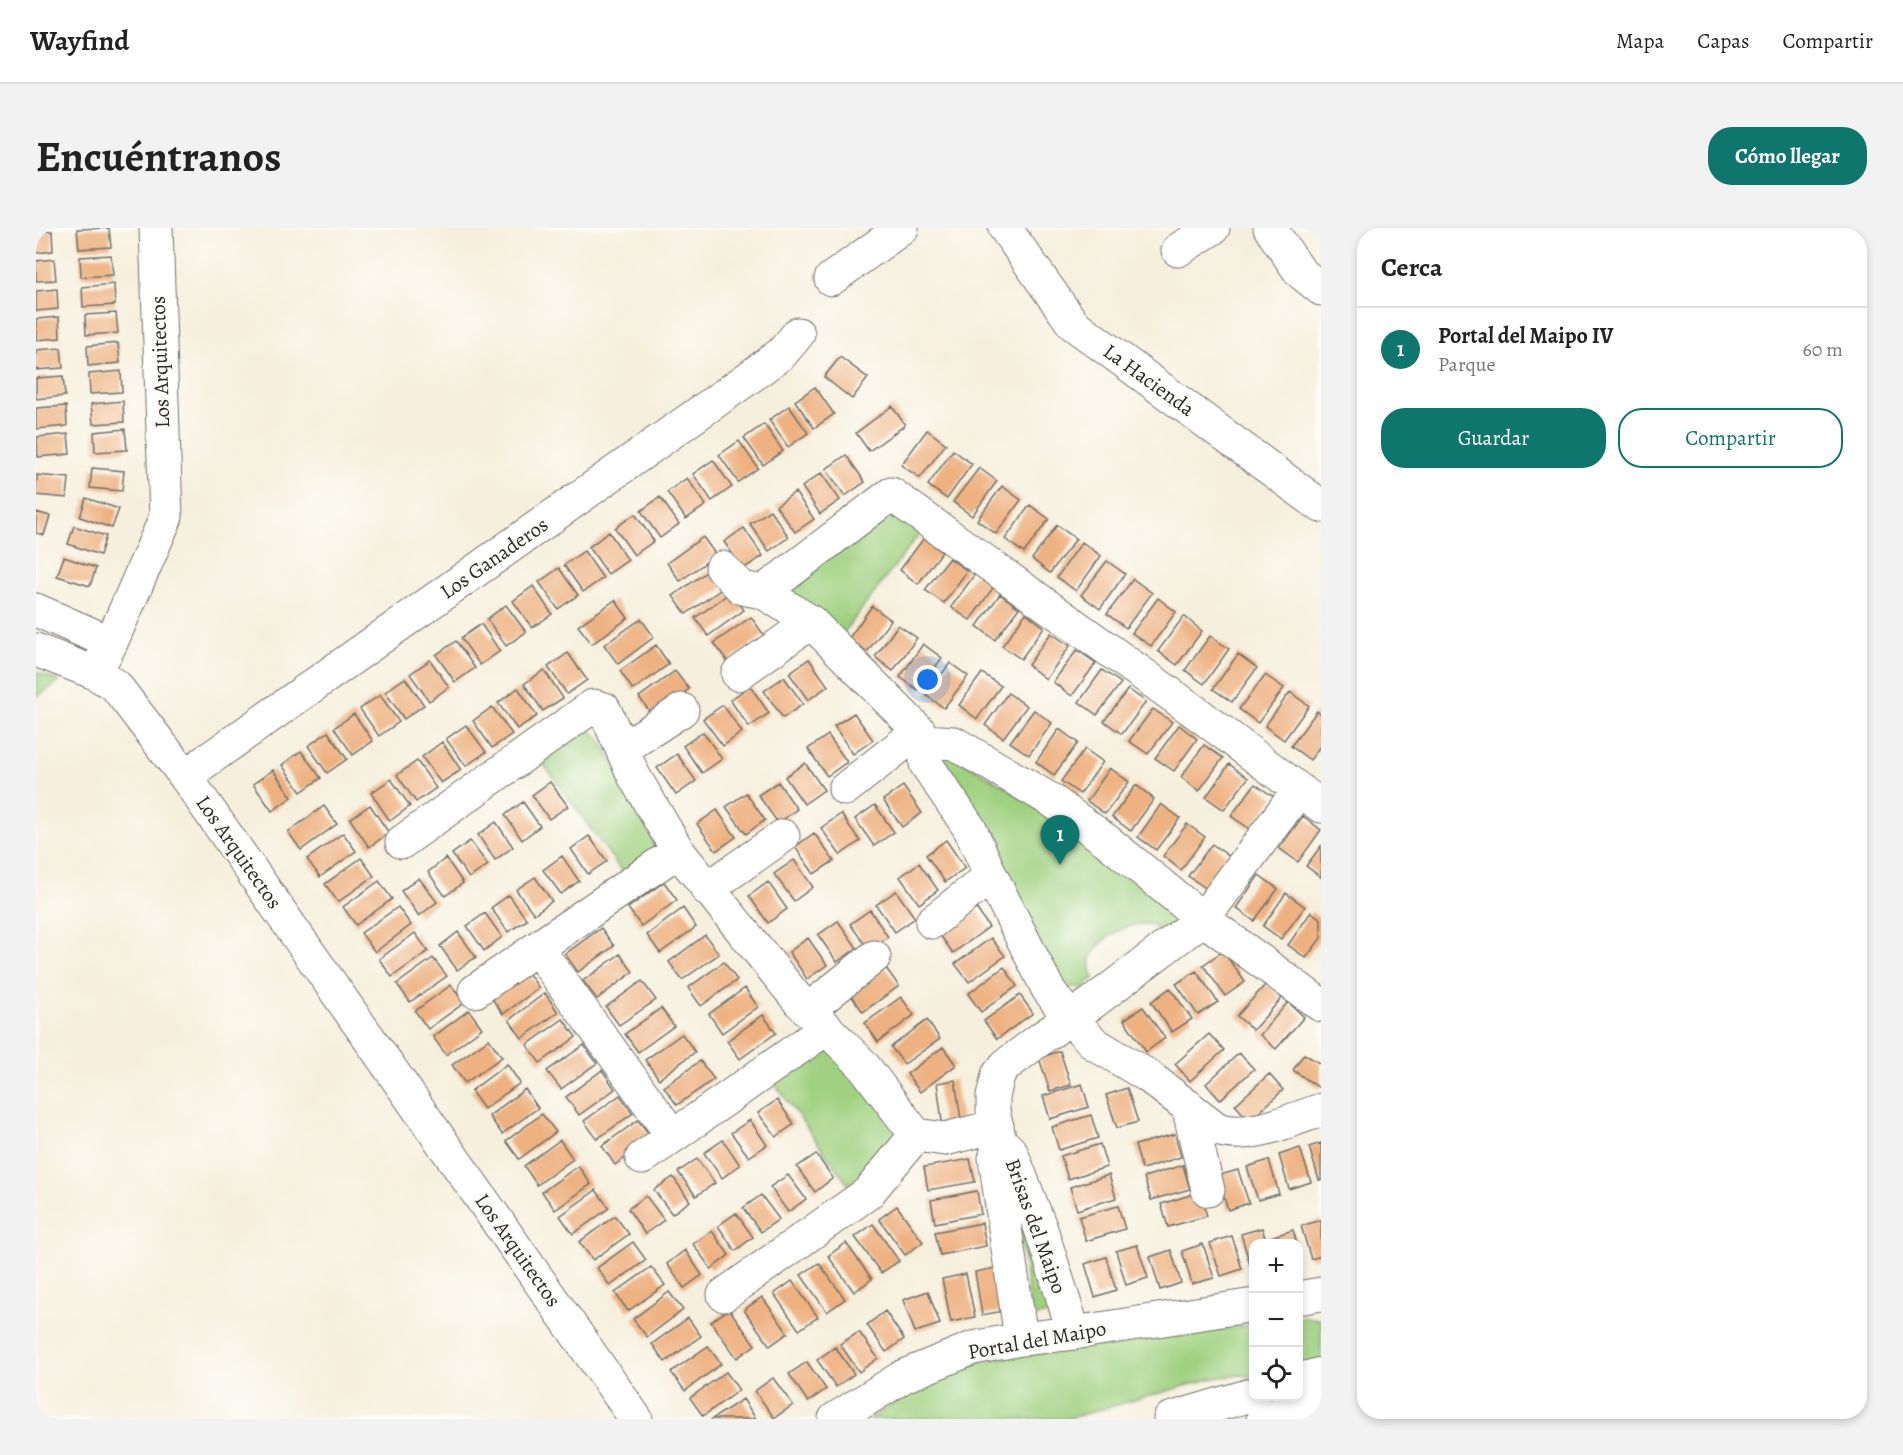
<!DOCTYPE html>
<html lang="es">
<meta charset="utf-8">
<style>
:root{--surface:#fff;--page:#f2f2f2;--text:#222;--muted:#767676;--line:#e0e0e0;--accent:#0f766e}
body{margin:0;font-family:Alegreya,serif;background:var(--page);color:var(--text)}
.controls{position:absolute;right:18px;bottom:18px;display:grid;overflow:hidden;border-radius:12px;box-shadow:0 3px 9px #0003}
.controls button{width:54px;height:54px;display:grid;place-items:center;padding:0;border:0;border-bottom:2px solid var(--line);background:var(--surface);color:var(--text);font:30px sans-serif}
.you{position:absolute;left:892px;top:452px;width:21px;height:21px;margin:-15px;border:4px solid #fff;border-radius:50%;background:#1a73e8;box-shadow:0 0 0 9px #1a73e833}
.badge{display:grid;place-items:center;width:39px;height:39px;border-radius:50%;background:var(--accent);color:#fff;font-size:20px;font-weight:700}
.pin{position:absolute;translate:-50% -50px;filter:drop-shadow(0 2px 3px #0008)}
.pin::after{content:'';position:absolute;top:32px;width:21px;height:18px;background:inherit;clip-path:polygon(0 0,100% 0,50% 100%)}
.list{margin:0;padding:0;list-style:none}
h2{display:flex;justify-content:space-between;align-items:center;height:78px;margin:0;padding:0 24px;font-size:26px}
h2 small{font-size:20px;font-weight:400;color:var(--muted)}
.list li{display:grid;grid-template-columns:39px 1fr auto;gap:18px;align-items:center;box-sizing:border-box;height:84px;padding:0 24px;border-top:2px solid var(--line)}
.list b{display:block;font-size:22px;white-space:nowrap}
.list p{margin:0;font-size:20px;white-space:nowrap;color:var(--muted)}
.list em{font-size:20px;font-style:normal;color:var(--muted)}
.actions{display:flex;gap:12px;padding:18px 24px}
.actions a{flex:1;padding:14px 0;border:2px solid var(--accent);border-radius:24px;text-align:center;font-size:21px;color:var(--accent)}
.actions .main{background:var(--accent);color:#fff}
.icon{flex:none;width:33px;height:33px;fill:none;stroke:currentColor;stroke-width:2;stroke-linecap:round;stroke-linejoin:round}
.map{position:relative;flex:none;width:1285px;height:1191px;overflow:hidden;border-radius:24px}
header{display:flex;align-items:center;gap:36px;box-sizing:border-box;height:84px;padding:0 30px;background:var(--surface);border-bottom:2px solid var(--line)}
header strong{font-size:28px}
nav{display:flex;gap:33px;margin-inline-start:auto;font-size:21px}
.intro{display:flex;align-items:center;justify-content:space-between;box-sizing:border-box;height:144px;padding:0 36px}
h1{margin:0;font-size:42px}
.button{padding:15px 27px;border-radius:24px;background:var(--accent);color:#fff;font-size:21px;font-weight:700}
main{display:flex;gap:36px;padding:0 36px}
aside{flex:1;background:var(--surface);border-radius:24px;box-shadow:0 3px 9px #0003}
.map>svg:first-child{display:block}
</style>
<header>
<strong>Wayfind</strong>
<nav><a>Mapa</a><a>Capas</a><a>Compartir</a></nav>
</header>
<div class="intro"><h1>Encuéntranos</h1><a class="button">Cómo llegar</a></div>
<main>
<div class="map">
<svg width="1285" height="1191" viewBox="0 0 1285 1191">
<rect width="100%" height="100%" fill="#fdfcf7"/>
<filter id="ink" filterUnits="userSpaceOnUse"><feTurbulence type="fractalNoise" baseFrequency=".0167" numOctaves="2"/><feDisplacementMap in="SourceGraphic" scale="12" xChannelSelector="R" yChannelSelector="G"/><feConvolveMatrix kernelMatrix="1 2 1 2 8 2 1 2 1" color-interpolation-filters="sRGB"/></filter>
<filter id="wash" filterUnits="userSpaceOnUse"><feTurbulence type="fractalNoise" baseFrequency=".008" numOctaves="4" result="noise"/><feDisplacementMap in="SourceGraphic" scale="24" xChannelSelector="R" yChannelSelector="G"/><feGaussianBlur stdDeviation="1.35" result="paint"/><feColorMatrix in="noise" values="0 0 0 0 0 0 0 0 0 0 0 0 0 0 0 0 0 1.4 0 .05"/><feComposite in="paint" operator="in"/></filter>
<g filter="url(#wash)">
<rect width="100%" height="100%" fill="#f6efdd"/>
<path fill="#a0d181" stroke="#667e56" stroke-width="1.5" d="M854,280L887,301L803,411L755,366L751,354Z
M0,444L24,453L0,469Z
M552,500L565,512L616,610L619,621L587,645L504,531Z
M910,524L965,556L1137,678L1138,697L1124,704C1121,702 1119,699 1117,698C1098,688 1058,713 1055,732C1053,739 1056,744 1058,751L1052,754L1048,760L1035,759L1024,750L904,528Z
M786,815L810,836L866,908L819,966L734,849Z
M976,953L1016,1086L999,1088L995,1083Z
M1269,1089L1282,1091L1285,1093V1138L1263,1145V1090Z
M1217,1096V1148L1204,1147L1178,1150L1030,1191H833L888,1156L926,1138L963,1130L1100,1110L1145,1108Z"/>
<g id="blocks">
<path fill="#eeb181" d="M73,0L75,19L43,21L41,1Z
M16,3L17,23L0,25V4Z
M75,27L77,47L45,49L44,29Z
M18,31L20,52L0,53V33Z
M78,56L79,77L47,79L46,59Z
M21,61L22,81L0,83V63Z
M80,85L82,105L50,107L49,87Z
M23,89L24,110L0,112V91Z
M82,115L84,135L52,138L51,118Z
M25,120L27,140L0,142V122Z
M804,129L832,150L816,171L788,149Z
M85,143L86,164L54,166L53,146Z
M27,148L29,168L0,171V150Z
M779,159L798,186L778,200L759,173Z
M87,173L88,194L57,196L55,176Z
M30,178L31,198L0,201V180Z
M753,178L772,205L752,219L733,192Z
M856,178L869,197L833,223L820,205Z
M728,196L747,223L727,237L708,210Z
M89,201L91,222L59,224L58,204Z
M891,202L910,216L884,250L865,237Z
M32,206L34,226L2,229L1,209Z
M703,213L722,240L702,254L683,227Z
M917,222L936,236L911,271L892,257Z
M810,227L829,254L809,268L790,241Z
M677,232L696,259L676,273L657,246Z
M56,240L88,243L86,263L54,260Z
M943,240L961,253L936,288L917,274Z
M785,245L804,272L784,286L766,259Z
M1,247L33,250L31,270L0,267Z
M651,250L670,277L650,291L631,264Z
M966,258L985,272L960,306L941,292Z
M759,264L778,291L759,304L740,278Z
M624,269L643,296L624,310L605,283Z
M50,270L83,281L76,300L44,289Z
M994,277L1013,291L988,325L969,311Z
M734,282L753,309L733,323L714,296Z
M0,284L14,288L8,307L0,305Z
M599,286L618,313L598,327L579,300Z
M1021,297L1040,311L1014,345L996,331Z
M38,298L70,308L64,327L32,316Z
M708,300L727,328L707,341L688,314Z
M573,304L592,332L572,346L553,319Z
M667,309L680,327L644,353L631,335Z
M888,310L906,324L882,356L864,342Z
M1046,314L1065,328L1040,363L1021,349Z
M548,323L567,350L547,364L528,337Z
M28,329L60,340L54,358L21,348Z
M913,330L931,343L908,375L889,362Z
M1071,333L1089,346L1064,381L1045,367Z
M523,340L542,367L522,381L503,354Z
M673,342L687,360L650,386L637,368Z
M939,346L957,360L934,392L915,379Z
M1097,351L1116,365L1090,400L1071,386Z
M497,358L516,386L496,400L477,373Z
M695,364L708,382L672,408L659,390Z
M964,366L983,380L959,412L941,398Z
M1122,370L1140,384L1115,418L1096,405Z
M579,372L592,390L556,416L542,398Z
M470,377L490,404L470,418L451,391Z
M836,378L855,392L831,424L813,410Z
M990,385L1008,399L985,431L966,418Z
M1148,388L1166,403L1141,437L1122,423Z
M715,389L728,407L692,434L678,415Z
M605,391L618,409L582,436L568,417Z
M445,396L464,423L444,437L425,410Z
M862,397L881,410L857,443L839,429Z
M1015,405L1034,418L1010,451L992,437Z
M1174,408L1193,421L1168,456L1149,442Z
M420,413L439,440L419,454L400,427Z
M887,416L906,430L882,462L864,449Z
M620,417L633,436L597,462L584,443Z
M1041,422L1060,435L1036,468L1017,454Z
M532,425L551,452L531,466L512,439Z
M1202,426L1221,440L1196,474L1177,461Z
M773,431L792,458L772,472L753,445Z
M394,432L413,459L393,473L374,446Z
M914,435L932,448L908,480L890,467Z
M508,442L527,470L507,483L488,456Z
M1066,442L1085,455L1061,487L1043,474Z
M639,443L653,461L616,487L603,469Z
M946,445L965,458L941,491L923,477Z
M1229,447L1248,460L1222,495L1203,481Z
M748,449L767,476L747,490L728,463Z
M369,450L388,477L368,491L349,464Z
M714,458L733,485L713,499L694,472Z
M482,460L501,488L481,501L462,475Z
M1092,461L1110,474L1086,506L1068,493Z
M1254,464L1273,478L1248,512L1229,498Z
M972,465L991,478L967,510L949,497Z
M344,467L363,494L343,508L324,481Z
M687,477L706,504L687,518L667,491Z
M456,479L476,506L456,520L437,493Z
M1117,481L1136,494L1112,526L1093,513Z
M998,482L1016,495L993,527L974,514Z
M1281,483L1285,487V517L1274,532L1255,518Z
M818,485L837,512L817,526L798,498Z
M318,486L337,513L317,527L298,500Z
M430,497L450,524L430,538L410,511Z
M1143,497L1161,511L1138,543L1119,530Z
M1023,501L1042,515L1018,547L1000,534Z
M292,504L311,531L291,545L272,518Z
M667,504L686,531L666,545L647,518Z
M792,507L811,534L791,548L772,521Z
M406,514L425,542L405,555L386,529Z
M1168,517L1187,530L1163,563L1145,549Z
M1049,521L1067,534L1044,566L1025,553Z
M265,523L285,550L265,564L246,537Z
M641,526L660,553L640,567L621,540Z
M381,533L400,560L380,574L361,547Z
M769,535L788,562L768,576L749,549Z
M1193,536L1212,550L1188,582L1170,569Z
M1074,540L1093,554L1069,586L1051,573Z
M237,542L256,569L236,583L217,556Z
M355,551L374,578L354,593L335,565Z
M514,554L532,578L513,591L496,567Z
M742,554L761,581L742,595L722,567Z
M1219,556L1238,569L1214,601L1195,588Z
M1100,557L1118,571L1095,603L1076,589Z
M867,558L886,585L866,599L847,572Z
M710,565L729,592L710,606L690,579Z
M487,574L504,598L486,612L469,587Z
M1125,576L1144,590L1120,622L1102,609Z
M334,577L353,605L333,619L314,591Z
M839,577L858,604L838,618L819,591Z
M288,578L301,596L265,622L252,604Z
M681,582L700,609L680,623L661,596Z
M805,586L824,613L804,627L785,600Z
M1267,588L1285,602L1262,634L1243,620Z
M460,594L477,619L459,632L442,607Z
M1151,596L1169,609L1145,642L1127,628Z
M307,605L320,623L284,649L271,631Z
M778,605L798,633L778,646L759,619Z
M553,608L571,633L552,646L535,621Z
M910,612L929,640L909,654L890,627Z
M434,613L452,637L433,650L416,626Z
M1176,616L1194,629L1171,661L1152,648Z
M1285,618V649L1270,638Z
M526,628L543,653L525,666L507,642Z
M325,630L338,648L302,674L289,656Z
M410,630L427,655L409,668L392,644Z
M758,632L777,659L758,673L738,646Z
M883,635L902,662L883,676L864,649Z
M1223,647L1242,661L1218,693L1200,680Z
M499,649L516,673L498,686L480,662Z
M383,650L401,674L383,688L365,663Z
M343,653L356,671L320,697L307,679Z
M628,654L641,672L605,698L592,680Z
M732,654L751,681L732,695L713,668Z
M860,663L879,690L859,704L840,677Z
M1250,665L1269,679L1245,711L1227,698Z
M473,667L491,692L472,704L455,680Z
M362,679L375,697L339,724L325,705Z
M647,680L660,699L624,725L611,707Z
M940,680L953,699L917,725L904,707Z
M834,682L852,709L833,722L814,696Z
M1275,684L1285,691V710L1270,730L1252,717Z
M449,685L466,709L448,723L431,698Z
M802,693L821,720L801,734L782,707Z
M565,700L578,718L542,744L529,726Z
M422,704L440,729L421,742L404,718Z
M379,705L392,723L356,749L343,731Z
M669,707L683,726L646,752L633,734Z
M772,710L791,737L771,751L753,724Z
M955,710L969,728L933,754L919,736Z
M1187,723L1209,754L1189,768L1167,737Z
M584,726L597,744L561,771L547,753Z
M397,730L411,748L374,774L361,756Z
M688,734L701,752L665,778L652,760Z
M968,739L981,758L945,784L932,766Z
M850,740L863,758L827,784L814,766Z
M490,742L503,760L467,786L454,768Z
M1160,743L1182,774L1162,787L1140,756Z
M606,753L620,772L583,797L570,779Z
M1230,756L1246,770L1217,802L1201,788Z
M415,757L428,775L392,801L379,783Z
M709,760L722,779L686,805L673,786Z
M1134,760L1156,791L1136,804L1115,774Z
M509,765L522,784L486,810L473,792Z
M984,767L997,785L961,811L948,793Z
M865,769L878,787L842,814L829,795Z
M1252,774L1268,789L1240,821L1224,807Z
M1107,779L1129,810L1110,824L1088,792Z
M625,780L638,798L602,824L589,806Z
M433,782L446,800L410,827L397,809Z
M727,787L740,805L704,831L691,813Z
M527,791L540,809L504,835L491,817Z
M891,792L904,811L868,836L855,819Z
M646,806L659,824L623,851L609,832Z
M1173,806L1188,822L1154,853L1139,836Z
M453,811L466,829L429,855L416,837Z
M548,817L561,835L525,861L511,843Z
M907,819L920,837L884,864L871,846Z
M1024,823L1035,857L1014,863L1003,830Z
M1203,825L1218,841L1184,872L1170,856Z
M1268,826L1285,836V861L1257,842Z
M664,833L678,851L641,877L628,859Z
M471,836L484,855L448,881L435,863Z
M566,842L579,861L543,887L530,869Z
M1233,846L1247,862L1214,893L1199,877Z
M919,852L926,898L907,901L901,855Z
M1046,856L1053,879L1014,891L1007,868Z
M1091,860L1102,894L1081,900L1070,867Z
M489,861L502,880L466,906L453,888Z
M584,867L597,885L561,911L548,893Z
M741,872L758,896L740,909L722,885Z
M506,886L520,904L483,931L470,913Z
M1055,887L1062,910L1023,922L1016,899Z
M602,892L616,910L579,937L566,918Z
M714,892L731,917L713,929L695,905Z
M1139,906L1145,929L1106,941L1099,917Z
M524,912L537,931L501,957L488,938Z
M687,912L704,937L686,950L668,925Z
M1285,915V952H1283L1273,919Z
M1064,916L1071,939L1032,951L1025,928Z
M1264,920L1275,954L1253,961L1243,927Z
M780,926L797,950L779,964L761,939Z
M661,931L679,955L660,968L642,944Z
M934,931L939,954L892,962L888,939Z
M1233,932L1243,966L1222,972L1211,939Z
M1147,937L1154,961L1115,972L1108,949Z
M542,938L555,956L519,982L506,964Z
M1202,942L1213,975L1192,982L1181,948Z
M752,947L770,971L752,984L734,959Z
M1073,947L1080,970L1041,982L1034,959Z
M637,949L654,973L636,986L618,962Z
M560,962L573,980L537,1006L524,988Z
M941,963L945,986L899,995L895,972Z
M1164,964L1171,988L1132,999L1125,976Z
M725,967L743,991L725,1004L707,980Z
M610,968L628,992L609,1006L592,981Z
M861,978L887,1014L869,1027L843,991Z
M1082,978L1089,1001L1050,1013L1043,989Z
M700,985L717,1009L699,1023L682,998Z
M579,988L593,1006L557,1032L543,1014Z
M1285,992V1028L1275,1031L1265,998Z
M946,995L950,1018L904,1027L899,1004Z
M837,996L863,1033L845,1045L819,1009Z
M1226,1000L1231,1016H1218V1039L1215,1040L1205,1006Z
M1257,1002L1261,1016H1238L1235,1009Z
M676,1003L693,1027L675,1041L657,1016Z
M1196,1008L1206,1041L1185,1048L1174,1015Z
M597,1014L610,1032L574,1058L561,1040Z
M810,1015L836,1051L818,1064L792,1028Z
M1167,1016L1178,1050L1156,1056L1146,1023Z
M1101,1017L1112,1050L1090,1057L1080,1023Z
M649,1022L666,1047L648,1060L631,1036Z
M1135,1022L1145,1055L1124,1062L1114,1029Z
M1070,1029L1080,1062L1059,1069L1049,1036Z
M783,1035L809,1071L791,1084L765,1047Z
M615,1039L629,1057L592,1083L579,1065Z
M960,1040L968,1083L946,1087L939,1044Z
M930,1046L939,1089L915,1094L906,1051Z
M756,1053L782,1089L763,1102L738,1066Z
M892,1063L904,1096L879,1104L867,1072Z
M633,1064L647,1082L611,1109L597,1091Z
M726,1069L752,1105L734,1118L708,1082Z
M693,1081L719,1117L701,1130L675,1094Z
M849,1083L868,1111L850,1124L831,1097Z
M652,1090L665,1108L629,1134L616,1116Z
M823,1104L842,1130L823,1144L804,1116Z
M672,1118L685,1136L649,1163L635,1144Z
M799,1119L818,1146L800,1159L781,1132Z
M771,1134L790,1161L772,1174L753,1146Z
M690,1144L703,1162L667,1188L654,1170Z
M737,1150L757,1177L738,1190L719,1163Z
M707,1171L720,1191H676Z"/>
</g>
</g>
<g filter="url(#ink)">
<use href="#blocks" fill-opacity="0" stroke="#727069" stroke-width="1.5"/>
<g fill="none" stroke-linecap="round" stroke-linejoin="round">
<g stroke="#727069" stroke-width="35">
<path id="minor" d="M969,0L1037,96L1285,278
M1234,0L1264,44L1285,61
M1142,22L1177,0
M795,51L866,0
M686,340L706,360L727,364L775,394L883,503L890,513V536L934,601L955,648L1012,761L1034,791L1059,816L1112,848L1181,901C1212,912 1255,892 1285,882
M727,364L855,266L1161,485L1285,578
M0,382L75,415
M0,422L59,445L79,457L149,548L600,1191
M59,445L75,415L130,289L120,0
M702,446L775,394
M890,513L918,515L1015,572L1071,613L1167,691L1285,777
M588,520L646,482
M149,548L711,151L746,125L762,106
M809,561L883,503
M366,614L557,478L568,481L598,548L642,623L763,773L827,837L880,907L909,911L961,898
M671,661L747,608
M896,694L955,648
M439,763L501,720
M772,782L838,729
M1152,878L1172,962
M636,907L501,720L642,623
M964,913L959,930L985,1111
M606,930L791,800
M688,1067L832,965L880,907
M1262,1070L1285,1066
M1038,1105L1005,1001L975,924L964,913L957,883V869L962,847L970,837L1007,809L1056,775L1167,691L1263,562
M799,1191L868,1148L937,1120L985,1111L1038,1105L1218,1077
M1227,1191L1285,1171"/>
</g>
<g stroke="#727069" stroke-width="35">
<path id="major" d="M1262,1152L1285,1146
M1134,1191L1218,1166"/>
</g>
<use href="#minor" stroke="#fff" stroke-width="33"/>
<use href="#major" stroke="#fff" stroke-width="33"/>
</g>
</g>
<g text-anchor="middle" stroke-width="5" stroke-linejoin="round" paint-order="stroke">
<g font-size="21" fill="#2b2b2b" stroke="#fdfcf7">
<text transform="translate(124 134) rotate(-92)" y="7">Los Arquitectos</text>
<text transform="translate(1113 152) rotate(36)" y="7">La Hacienda</text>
<text transform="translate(458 330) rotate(-35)" y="7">Los Ganaderos</text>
<text transform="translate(203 624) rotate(55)" y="7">Los Arquitectos</text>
<text transform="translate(1000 998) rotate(70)" y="7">Brisas del Maipo</text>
<text transform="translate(482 1022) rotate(55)" y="7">Los Arquitectos</text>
<text transform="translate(1001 1112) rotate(-10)" y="7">Portal del Maipo</text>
</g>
</g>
</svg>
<div class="controls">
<button>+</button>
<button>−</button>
<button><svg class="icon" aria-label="locate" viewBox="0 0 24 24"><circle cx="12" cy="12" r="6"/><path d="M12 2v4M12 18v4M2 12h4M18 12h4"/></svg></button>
</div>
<div class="you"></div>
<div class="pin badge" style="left:1024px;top:637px">1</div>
</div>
<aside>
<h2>Cerca<small></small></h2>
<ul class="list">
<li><span class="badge">1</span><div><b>Portal del Maipo IV</b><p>Parque</p></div><em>60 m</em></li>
</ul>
<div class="actions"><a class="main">Guardar</a><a>Compartir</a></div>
</aside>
</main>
